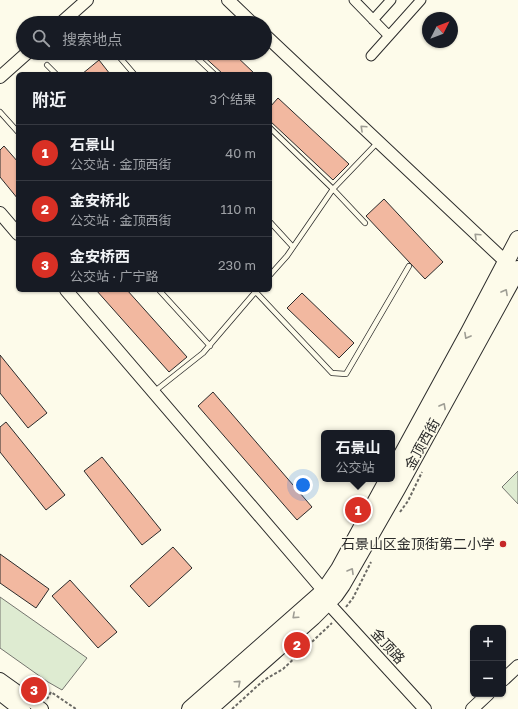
<!DOCTYPE html>
<html lang="zh">
<meta charset="utf-8">
<style>
:root{--surface:#171b24;--page:#242831;--text:#f1f3f6;--muted:#9ea1a6;--line:#363941;--accent:#d93025}
body{margin:0;font-family:"Golos Text","Noto Sans SC",sans-serif;background:var(--page);color:var(--text)}
.controls{position:absolute;right:12px;bottom:12px;display:grid;overflow:hidden;border-radius:6px;box-shadow:0 1px 3px #0004}
.controls button{width:36px;height:36px;display:grid;place-items:center;padding:0;border:0;border-bottom:1px solid var(--line);background:var(--surface);color:var(--text);font:20px sans-serif}
.compass{position:absolute;left:422px;top:12px;width:36px;height:36px;border-radius:50%;background:var(--surface);box-shadow:0 1px 3px #0004;rotate:48deg}
.you{position:absolute;left:303px;top:485px;width:14px;height:14px;margin:-10px;border:3px solid #fff;border-radius:50%;background:#1a73e8;box-shadow:0 0 0 6px #1a73e833}
.badge{display:grid;place-items:center;width:26px;height:26px;border-radius:50%;background:var(--accent);color:#fff;font-size:13px;font-weight:700}
.pin{position:absolute;translate:-50% -50%;border:2px solid #fff;box-shadow:0 1px 4px #0006}
.popup{position:absolute;left:321px;top:430px;width:74px;height:52px;box-sizing:border-box;display:grid;place-content:center;border-radius:6px;background:var(--surface);filter:drop-shadow(0 1px 3px #0005);font-size:13px;white-space:nowrap;color:var(--muted)}
.popup b{font-size:15px;color:var(--text)}
.popup::after{content:'';position:absolute;left:50%;top:100%;margin-left:-8px;border:8px solid transparent;border-top-color:var(--surface)}
.list{margin:0;padding:0;list-style:none}
h2{display:flex;justify-content:space-between;align-items:center;height:52px;margin:0;padding:0 16px;font-size:17px}
h2 small{font-size:13px;font-weight:400;color:var(--muted)}
.list li{display:grid;grid-template-columns:26px 1fr auto;gap:12px;align-items:center;box-sizing:border-box;height:56px;padding:0 16px;border-top:1px solid var(--line)}
.list b{display:block;font-size:15px;white-space:nowrap}
.list p{margin:0;font-size:13px;white-space:nowrap;color:var(--muted)}
.list em{font-size:13px;font-style:normal;color:var(--muted)}
.icon{flex:none;width:22px;height:22px;fill:none;stroke:currentColor;stroke-width:2;stroke-linecap:round;stroke-linejoin:round}
.map{position:relative;flex:none;width:518px;height:709px;overflow:hidden}
.search{position:absolute;background:var(--surface);box-shadow:0 1px 3px #0004;left:16px;top:16px;width:256px;height:44px;display:flex;align-items:center;gap:10px;box-sizing:border-box;padding:0 14px;border-radius:22px;color:var(--muted);font-size:15px}
.panel{position:absolute;background:var(--surface);box-shadow:0 1px 3px #0004;left:16px;top:72px;width:256px;height:220px;border-radius:6px}
.map>svg:first-child{display:block}
</style>
<div class="map">
<svg width="518" height="709" viewBox="0 0 518 709">
<rect width="100%" height="100%" fill="#fdfbea"/>
<path fill="#deebd1" stroke="#74746e" d="M518,471V504L502,487Z
M0,597L87,658L62,690L48,682L0,648Z"/>
<path fill="#f2b8a0" stroke="#2b2b2b" d="M200,53H233L255,74H223Z
M99,60L110,74H82Z
M278,98L349,164L333,180L270,121V107Z
M4,146L18,162V199L0,177V150Z
M384,199L443,262L425,279L366,216Z
M96,290H127L187,357L169,372Z
M302,293L354,343L339,358L287,308Z
M0,355L47,413L28,428L0,393Z
M213,392L312,507L297,520L198,406Z
M6,422L65,495L46,510L0,452V427Z
M102,457L161,530L142,545L84,471Z
M173,547L192,568L149,607L130,586Z
M0,554L49,589L36,608L0,583Z
M70,580L117,632L98,648L52,596Z"/>
<g fill="none" stroke-linecap="round" stroke-linejoin="round">
<g stroke="#2b2b2b" stroke-width="6">
<path id="lane" d="M159,22L160,23
M116,53L134,74
M192,53L214,74
M47,65L56,74
M0,112L18,132
M270,128L333,189L365,223
M270,222L293,247
M270,275L287,256L333,189L378,142
M159,290L210,346
M254,290L332,373L346,374L409,266
M155,391L203,353L257,290"/>
</g>
<g stroke="#2b2b2b" stroke-width="11">
<path id="street" d="M354,0L389,36
M373,20L391,0
M371,56L421,0"/>
</g>
<g stroke="#2b2b2b" stroke-width="14">
<path id="secondary" d="M228,0L252,23
M61,23L87,0
M265,35L506,262
M0,77L27,53
M0,213L18,234
M66,290L324,591
M328,603L425,709
M0,679L42,709
M503,680L518,666
M472,709L488,694"/>
</g>
<g stroke="#2b2b2b" stroke-width="18">
<path id="highway" d="M392,473L469,332L518,239
M0,692L22,709
M190,709L324,591L339,569L388,479
M209,709L313,617L335,595L342,585L397,489L518,269"/>
</g>
<path stroke="#6a6964" stroke-width="2" stroke-dasharray="3 2" stroke-linecap="butt" d="M400,512L408,501L422,472
M346,607L353,598L371,562
M47,699L51,692L76,709
M232,709L264,680L283,669L332,623"/>
<use href="#lane" stroke="#fdfbea" stroke-width="4.5"/>
<use href="#street" stroke="#fdfbea" stroke-width="9"/>
<use href="#secondary" stroke="#fdfbea" stroke-width="12"/>
<use href="#highway" stroke="#fdfbea" stroke-width="16"/>
</g>
<defs><path id="oneway-chevron" d="M-2-3.5L2.5 0L-2 3.5" fill="none" stroke-width="1.6" stroke-linecap="round" stroke-linejoin="round"/></defs>
<g stroke="#9e9d94">
<use href="#oneway-chevron" transform="translate(363 128) rotate(-137)"/>
<use href="#oneway-chevron" transform="translate(477 236) rotate(-137)"/>
<use href="#oneway-chevron" transform="translate(505 292) rotate(-61)"/>
<use href="#oneway-chevron" transform="translate(467 336) rotate(119)"/>
<use href="#oneway-chevron" transform="translate(443 406) rotate(-61)"/>
<use href="#oneway-chevron" transform="translate(351 571) rotate(-60)"/>
<use href="#oneway-chevron" transform="translate(295 616) rotate(138)"/>
<use href="#oneway-chevron" transform="translate(238 683) rotate(-42)"/>
</g>
<circle fill="#c62828" stroke="#fdfbea" stroke-width="1.5" cx="503" cy="544" r="4"/>
<g text-anchor="middle" stroke-width="3" stroke-linejoin="round" paint-order="stroke">
<g font-size="14" fill="#2b2b2b" stroke="#fdfbea">
<text transform="translate(422 444) rotate(-61)" y="5">金顶西街</text>
<text transform="translate(388 646) rotate(48)" y="5">金顶路</text>
</g>
<g font-size="14" fill="#2b2b2b" stroke="#fdfbea" text-anchor="end">
<text x="495" y="549">石景山区金顶街第二小学</text>
</g>
</g>
</svg>
<div class="controls">
<button>+</button>
<button>−</button>
</div>
<svg class="compass" viewBox="-18 -18 36 36"><path d="M0-13l5 13h-10z" fill="#e53935"/><path d="M0 13l5-13h-10z" fill="#9ea1a6"/></svg>
<div class="you"></div>
<div class="pin badge" style="left:358px;top:510px">1</div>
<div class="popup"><b>石景山</b>公交站</div>
<div class="pin badge" style="left:297px;top:645px">2</div>
<div class="pin badge" style="left:34px;top:690px">3</div>
<div class="search"><svg class="icon" aria-label="search" viewBox="0 0 24 24"><circle cx="10" cy="10" r="6"/><path d="M15 15l6 6"/></svg>搜索地点</div>
<section class="panel">
<h2>附近<small>3个结果</small></h2>
<ul class="list">
<li><span class="badge">1</span><div><b>石景山</b><p>公交站 · 金顶西街</p></div><em>40 m</em></li>
<li><span class="badge">2</span><div><b>金安桥北</b><p>公交站 · 金顶西街</p></div><em>110 m</em></li>
<li><span class="badge">3</span><div><b>金安桥西</b><p>公交站 · 广宁路</p></div><em>230 m</em></li>
</ul>
</section>
</div>
